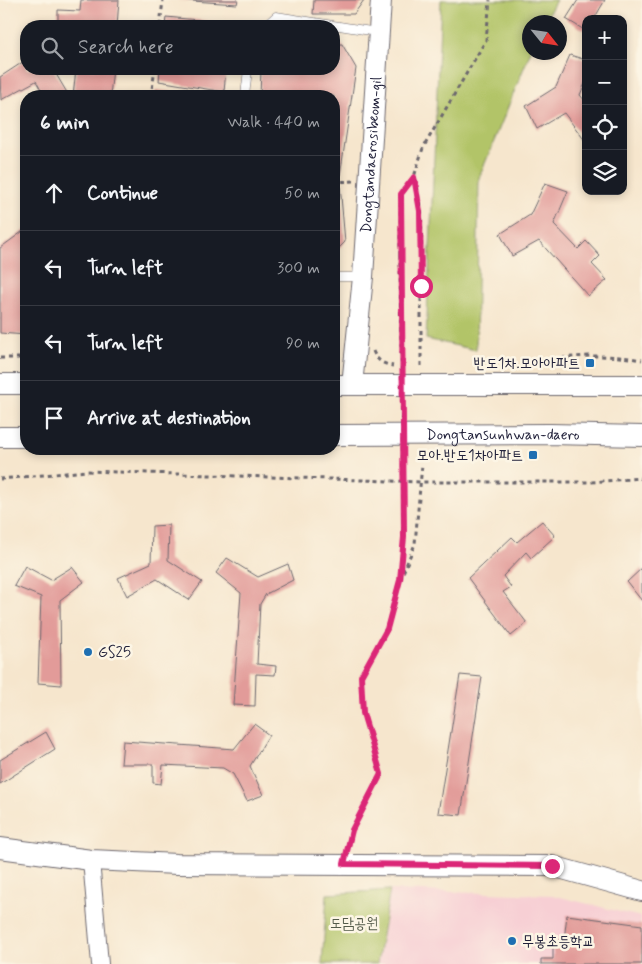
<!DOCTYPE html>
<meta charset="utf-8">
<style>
:root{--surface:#171b24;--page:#242831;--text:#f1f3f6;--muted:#9ea1a6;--line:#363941}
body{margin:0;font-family:Mynerve,"Poor Story",sans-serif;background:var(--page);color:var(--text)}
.controls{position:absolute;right:15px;top:15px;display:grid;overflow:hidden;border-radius:10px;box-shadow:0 2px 8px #0003}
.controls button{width:45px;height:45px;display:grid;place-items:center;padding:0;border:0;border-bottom:1px solid var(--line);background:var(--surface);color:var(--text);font:25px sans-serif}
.compass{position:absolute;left:522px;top:15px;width:45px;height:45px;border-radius:50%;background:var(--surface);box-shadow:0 2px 8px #0003;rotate:120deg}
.stop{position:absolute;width:15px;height:15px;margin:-11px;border:4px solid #db2777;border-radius:50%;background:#fff}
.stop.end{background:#db2777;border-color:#fff;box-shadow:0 1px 5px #0008}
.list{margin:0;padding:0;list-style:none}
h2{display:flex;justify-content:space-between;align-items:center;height:65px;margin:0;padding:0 20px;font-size:21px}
h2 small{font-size:16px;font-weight:400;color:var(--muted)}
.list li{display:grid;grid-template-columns:32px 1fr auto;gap:15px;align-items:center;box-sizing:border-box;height:75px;padding:0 20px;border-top:1px solid var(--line)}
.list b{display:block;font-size:19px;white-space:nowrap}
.list em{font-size:16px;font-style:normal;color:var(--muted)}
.icon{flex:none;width:28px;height:28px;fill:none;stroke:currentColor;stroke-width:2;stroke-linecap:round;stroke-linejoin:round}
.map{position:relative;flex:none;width:642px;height:964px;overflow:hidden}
.search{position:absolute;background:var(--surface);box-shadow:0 2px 8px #0003;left:20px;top:20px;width:320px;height:55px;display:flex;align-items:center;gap:12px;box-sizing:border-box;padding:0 18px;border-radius:20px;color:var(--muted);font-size:19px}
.panel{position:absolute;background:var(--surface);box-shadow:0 2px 8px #0003;left:20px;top:90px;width:320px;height:365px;border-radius:20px}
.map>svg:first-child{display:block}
</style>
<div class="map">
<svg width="642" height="964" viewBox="0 0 642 964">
<rect width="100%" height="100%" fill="#fcf5e5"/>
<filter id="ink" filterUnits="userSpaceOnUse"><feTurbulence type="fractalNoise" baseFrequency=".02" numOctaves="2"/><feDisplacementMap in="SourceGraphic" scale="10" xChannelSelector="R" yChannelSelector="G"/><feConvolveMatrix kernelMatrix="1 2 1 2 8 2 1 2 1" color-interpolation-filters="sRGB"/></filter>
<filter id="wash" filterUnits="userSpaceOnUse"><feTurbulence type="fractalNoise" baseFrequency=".0096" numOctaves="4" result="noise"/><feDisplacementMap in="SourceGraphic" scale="20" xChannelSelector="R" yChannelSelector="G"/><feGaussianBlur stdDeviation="1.12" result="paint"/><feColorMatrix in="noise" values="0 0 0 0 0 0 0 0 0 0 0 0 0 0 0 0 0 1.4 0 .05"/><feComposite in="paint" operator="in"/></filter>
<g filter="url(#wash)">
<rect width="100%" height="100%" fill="#f6e6cd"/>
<path fill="#f7cfd4" d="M390,890L552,895L641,917L642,964H377Z"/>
<path fill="#b2c467" stroke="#6a7351" d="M441,0H556L544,22H530V53L479,178L476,350L426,339Z
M390,890L377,964H322L327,894Z"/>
<g id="blocks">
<path fill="#e29b99" d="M81,0H119L117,26H58V10L80,11Z
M177,0H238L237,4Z
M314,0H364L354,14H313Z
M578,0H605L594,19H586V31L566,19Z
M166,17L229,23V26H165Z
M334,44H342L356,68L340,176H334V96H260L261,69H334Z
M570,55L586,60V81L580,95L586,102V142L564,113L537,129L526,106L556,87Z
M26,60V69H53L69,96H44L36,81L1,100L0,77Z
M76,69H113L110,96H73Z
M160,69H226L224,92L159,81Z
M156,90L179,93V96H155Z
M545,183L568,191L554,224L578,249L586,241L600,256L592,264L607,280L588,296L539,241L512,256L500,234L530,215Z
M334,185H340L345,242L334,253Z
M26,229V335L0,333V248Z
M542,521L555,536L531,558L526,552L503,576L511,587L503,592L527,623L511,636L468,578L512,537L517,542Z
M169,525L168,560L202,582L189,600L157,579L127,596L118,578L151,563L152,526Z
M227,558L258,577L288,564L293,580L266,594L260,604L257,664L276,666L275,675L256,674L255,706L233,705L241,593L216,573Z
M25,566L51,580L72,567L84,582L60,600L61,685L38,683L41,597L14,586Z
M642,568V601L627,582Z
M460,675L482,677L461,815L438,813Z
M254,724L269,735L250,766L263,795L247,801L233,774L223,768L163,765L161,784L153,783V764H121L123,741L234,749Z
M46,732L55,749L0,784V760Z
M567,915L642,925V964H541V959H553V941L564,940Z"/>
</g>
</g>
<g filter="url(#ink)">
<use href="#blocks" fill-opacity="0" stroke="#6c676e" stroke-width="1"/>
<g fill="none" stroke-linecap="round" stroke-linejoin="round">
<g stroke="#6c676e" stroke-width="9">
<path id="service" d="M265,26L276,16L377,32
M245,96L248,69
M334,277H362"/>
</g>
<g stroke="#6c676e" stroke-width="18">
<path id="minor" d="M91,860L100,964"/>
</g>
<g stroke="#6c676e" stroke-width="22">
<g id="tertiary">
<path d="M0,384H26"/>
<path d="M334,385H642"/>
<path id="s1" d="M352,385L363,277L381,0"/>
<path id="s2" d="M334,435L550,434L642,436"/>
<path d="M0,437H26"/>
<path d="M0,848L91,860L177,864L552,866L642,891"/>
</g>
</g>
<path stroke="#6c676e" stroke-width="3" stroke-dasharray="4 4" stroke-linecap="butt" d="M160,26L163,0
M151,96L155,69
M334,182L354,181
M400,255L401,194L414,177
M373,351C377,361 383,364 393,366
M334,352L336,345H339
M0,358H26
M421,366V211L414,177L423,148L486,40L490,0
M514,366C558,357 596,352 642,360
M0,479L87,471L421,482H591L642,478
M401,577L404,537
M348,849L352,830L381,774L363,713L361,676L387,629L400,580L415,544L422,464"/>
<use href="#service" stroke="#fff" stroke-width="8"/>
<use href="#minor" stroke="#fff" stroke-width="16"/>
<use href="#tertiary" stroke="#fff" stroke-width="20"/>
<path stroke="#6c676e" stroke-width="3" stroke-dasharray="4 4" stroke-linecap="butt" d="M400,255L404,537"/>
</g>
</g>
<g fill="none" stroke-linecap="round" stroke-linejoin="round" filter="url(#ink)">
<path stroke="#db2777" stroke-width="6" d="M421,286L420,211L414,177L401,194L404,537L400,580L387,629L361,676L363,713L381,774L352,830L344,864L552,866"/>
</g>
<g fill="#1f6fb2" stroke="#fcf5e5" stroke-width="2">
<rect x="585" y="358" width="10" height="10" rx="2.5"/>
<rect x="528" y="450" width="10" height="10" rx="2.5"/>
<circle cx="88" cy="652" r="5"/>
<circle cx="512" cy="941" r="5"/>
</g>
<g text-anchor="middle" stroke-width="5" stroke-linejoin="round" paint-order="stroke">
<g font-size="15" fill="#22223b" stroke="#fcf5e5">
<text dy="5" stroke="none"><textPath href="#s1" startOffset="231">Dongtandaerosibeom-gil</textPath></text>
<text dy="5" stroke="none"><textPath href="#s2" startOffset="169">Dongtansunhwan-daero</textPath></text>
</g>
<g font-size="15" fill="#22223b" stroke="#fcf5e5" text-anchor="end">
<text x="580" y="368">반도1차.모아아파트</text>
<text x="523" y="460">모아.반도1차아파트</text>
<text x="98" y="657" text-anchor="start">GS25</text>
<text x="522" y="946" text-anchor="start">무봉초등학교</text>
</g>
<g font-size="15" fill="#545b4a" stroke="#fcf5e5">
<text x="354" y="928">도담공원</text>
</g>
</g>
</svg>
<div class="controls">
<button>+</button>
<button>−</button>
<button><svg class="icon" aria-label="locate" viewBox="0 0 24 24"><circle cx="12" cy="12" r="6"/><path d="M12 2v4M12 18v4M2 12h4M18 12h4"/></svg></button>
<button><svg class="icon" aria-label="layers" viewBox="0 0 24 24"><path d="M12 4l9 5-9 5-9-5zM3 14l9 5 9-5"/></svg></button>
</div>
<svg class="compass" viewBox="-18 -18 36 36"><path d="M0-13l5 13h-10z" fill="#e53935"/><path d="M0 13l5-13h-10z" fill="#9ea1a6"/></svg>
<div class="stop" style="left:421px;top:286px"></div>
<div class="stop end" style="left:552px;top:866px"></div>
<div class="search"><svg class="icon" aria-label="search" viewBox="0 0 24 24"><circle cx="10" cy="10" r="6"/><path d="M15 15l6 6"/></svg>Search here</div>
<section class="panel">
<h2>6 min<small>Walk · 440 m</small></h2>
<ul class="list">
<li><svg class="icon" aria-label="ahead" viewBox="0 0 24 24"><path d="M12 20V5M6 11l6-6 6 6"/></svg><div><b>Continue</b></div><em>50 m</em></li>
<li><svg class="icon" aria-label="left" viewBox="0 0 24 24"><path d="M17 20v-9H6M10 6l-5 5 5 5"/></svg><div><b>Turn left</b></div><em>300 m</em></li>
<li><svg class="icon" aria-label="left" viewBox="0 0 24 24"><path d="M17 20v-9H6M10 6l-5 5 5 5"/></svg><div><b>Turn left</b></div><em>90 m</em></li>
<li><svg class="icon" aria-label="arrive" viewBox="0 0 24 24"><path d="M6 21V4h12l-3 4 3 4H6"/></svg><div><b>Arrive at destination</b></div></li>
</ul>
</section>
</div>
